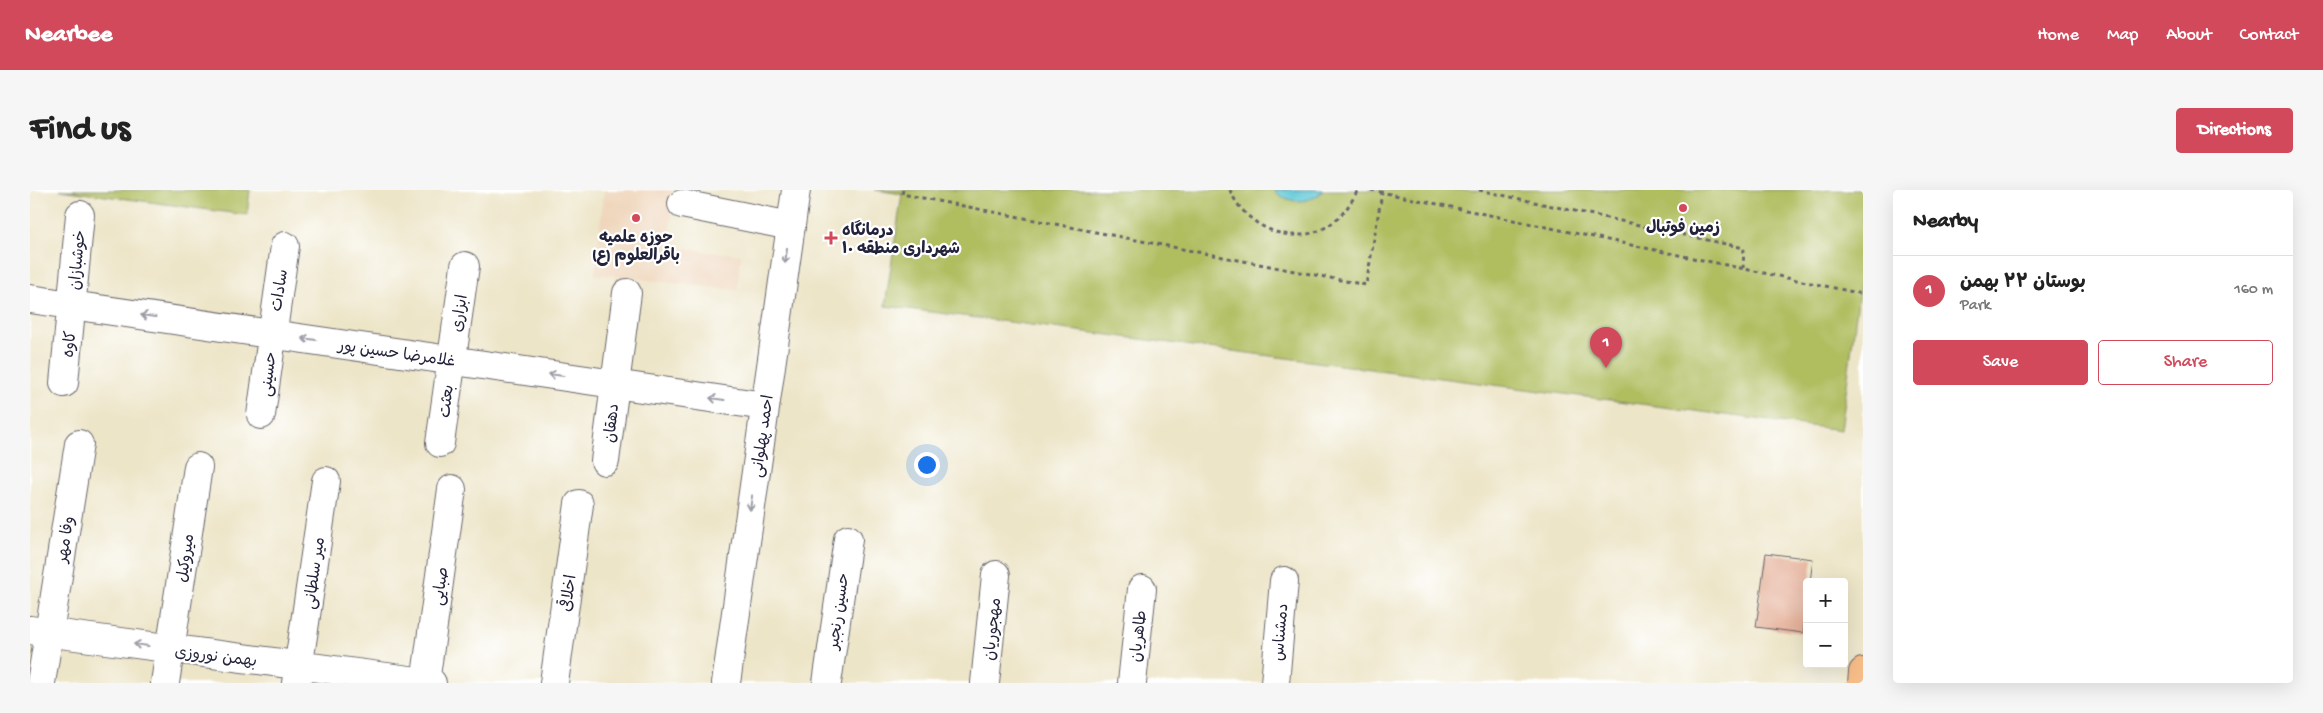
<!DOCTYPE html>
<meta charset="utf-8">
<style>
:root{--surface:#fff;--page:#f6f6f6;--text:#222;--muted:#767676;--line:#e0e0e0;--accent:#d1495b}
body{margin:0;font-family:"Gochi Hand","Playpen Sans Arabic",sans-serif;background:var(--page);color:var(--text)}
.controls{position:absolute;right:15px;bottom:15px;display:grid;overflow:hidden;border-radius:5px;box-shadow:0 5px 20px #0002}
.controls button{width:45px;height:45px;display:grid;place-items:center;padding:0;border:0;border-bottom:1px solid var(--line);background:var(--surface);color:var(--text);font:25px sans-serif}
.you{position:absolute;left:896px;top:274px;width:18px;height:18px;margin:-12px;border:4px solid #fff;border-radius:50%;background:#1a73e8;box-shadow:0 0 0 8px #1a73e833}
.badge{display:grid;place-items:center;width:32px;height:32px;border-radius:50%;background:var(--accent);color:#fff;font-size:16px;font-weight:700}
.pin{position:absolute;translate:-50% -41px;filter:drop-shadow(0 1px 2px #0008)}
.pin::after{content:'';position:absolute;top:26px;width:18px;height:15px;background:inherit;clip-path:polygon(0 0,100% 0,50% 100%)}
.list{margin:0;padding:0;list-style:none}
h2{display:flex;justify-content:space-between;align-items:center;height:65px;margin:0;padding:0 20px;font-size:21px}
h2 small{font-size:16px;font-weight:400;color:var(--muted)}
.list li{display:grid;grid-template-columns:32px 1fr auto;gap:15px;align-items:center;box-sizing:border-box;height:70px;padding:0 20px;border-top:1px solid var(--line)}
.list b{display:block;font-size:19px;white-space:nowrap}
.list p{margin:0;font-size:16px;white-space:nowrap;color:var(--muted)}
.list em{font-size:16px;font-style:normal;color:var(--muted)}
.actions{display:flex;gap:10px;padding:15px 20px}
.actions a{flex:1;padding:11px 0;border:1px solid var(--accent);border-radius:5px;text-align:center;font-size:18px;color:var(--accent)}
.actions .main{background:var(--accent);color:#fff}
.map{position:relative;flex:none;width:1833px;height:493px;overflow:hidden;border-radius:5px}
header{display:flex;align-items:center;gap:30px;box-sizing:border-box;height:70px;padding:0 25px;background:var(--accent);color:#fff}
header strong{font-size:24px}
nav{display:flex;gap:28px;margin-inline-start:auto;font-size:18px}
.intro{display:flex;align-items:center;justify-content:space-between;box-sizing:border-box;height:120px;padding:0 30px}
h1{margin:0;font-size:35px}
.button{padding:12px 22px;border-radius:5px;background:var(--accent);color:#fff;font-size:18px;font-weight:700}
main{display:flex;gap:30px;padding:0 30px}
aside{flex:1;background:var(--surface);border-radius:5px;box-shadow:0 5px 20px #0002}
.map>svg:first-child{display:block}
</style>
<header>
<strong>Nearbee</strong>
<nav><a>Home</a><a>Map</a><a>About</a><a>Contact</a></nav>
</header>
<div class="intro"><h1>Find us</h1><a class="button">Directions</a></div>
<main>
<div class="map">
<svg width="1833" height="493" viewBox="0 0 1833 493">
<rect width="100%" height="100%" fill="#fff"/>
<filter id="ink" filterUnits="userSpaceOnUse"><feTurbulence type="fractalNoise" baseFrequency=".02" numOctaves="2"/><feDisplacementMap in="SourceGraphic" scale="10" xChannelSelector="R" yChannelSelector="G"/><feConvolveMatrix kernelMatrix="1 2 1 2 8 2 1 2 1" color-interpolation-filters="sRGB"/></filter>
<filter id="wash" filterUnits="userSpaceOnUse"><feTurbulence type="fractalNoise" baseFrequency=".0096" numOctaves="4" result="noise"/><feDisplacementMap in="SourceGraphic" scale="20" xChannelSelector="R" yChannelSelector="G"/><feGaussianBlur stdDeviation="1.12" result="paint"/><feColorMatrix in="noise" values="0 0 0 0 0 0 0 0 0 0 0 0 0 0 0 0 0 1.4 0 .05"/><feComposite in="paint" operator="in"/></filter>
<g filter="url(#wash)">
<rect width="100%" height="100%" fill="#ede5c8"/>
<path fill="#efd6bb" d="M574,0H644L638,57L711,65L707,100L565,84Z"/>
<path fill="#b0be61" stroke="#69704e" d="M30,0H220L217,25Z
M845,0H1833V72L1811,240L855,116L872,4Z"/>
<path fill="#5dc8d6" stroke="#407588" d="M1244,0H1293C1280,15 1257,14 1244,0Z"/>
<g id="blocks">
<path fill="#e4ae96" d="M1736,363L1783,369L1780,392H1777V415L1773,443L1726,437Z"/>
</g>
</g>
<g filter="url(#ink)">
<use href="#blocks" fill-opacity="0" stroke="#69666c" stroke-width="1"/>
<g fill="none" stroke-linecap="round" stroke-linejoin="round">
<g stroke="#69666c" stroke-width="30">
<path id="minor" d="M652,14L761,36
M0,109L735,216
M34,193L50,25
M231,225L255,56
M410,253L435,76
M575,271L597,103
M0,440L402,493
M11,493L49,254
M135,493L168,277
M266,493L296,291
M395,493L422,299
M524,493L549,314
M797,493L818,349
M955,493L966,385
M1102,493L1112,399
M1245,493L1254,391"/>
</g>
<g stroke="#69666c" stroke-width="30">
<path id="tertiary" d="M696,493L766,0"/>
</g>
<g stroke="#69666c" stroke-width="30">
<path id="primary" d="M1832,493L1833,482"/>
</g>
<path stroke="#69666c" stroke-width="3" stroke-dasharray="4 4" stroke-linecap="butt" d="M873,0L872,4L1336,95L1352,3
M1200,0C1216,39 1266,60 1302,33C1314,24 1321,13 1328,0
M1341,0L1833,104
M1449,0L1714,58L1713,78"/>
<use href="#minor" stroke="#fff" stroke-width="28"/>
<use href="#tertiary" stroke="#fff" stroke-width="28"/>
<use href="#primary" stroke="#f7bd88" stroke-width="28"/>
</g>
<defs><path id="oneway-shaft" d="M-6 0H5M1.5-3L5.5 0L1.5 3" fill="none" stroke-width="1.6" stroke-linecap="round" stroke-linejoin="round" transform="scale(1.25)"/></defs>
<g stroke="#9c9ca7">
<use href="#oneway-shaft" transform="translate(756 66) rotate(98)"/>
<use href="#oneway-shaft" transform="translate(118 126) rotate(-172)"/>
<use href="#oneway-shaft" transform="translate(279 149) rotate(-172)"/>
<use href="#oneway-shaft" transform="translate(526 185) rotate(-172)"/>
<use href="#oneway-shaft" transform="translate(687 209) rotate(-172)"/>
<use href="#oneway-shaft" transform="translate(721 313) rotate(98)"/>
<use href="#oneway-shaft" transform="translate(111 455) rotate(-172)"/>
</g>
</g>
<g fill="#d1495b" stroke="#fff" stroke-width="2">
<circle cx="1653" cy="18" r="5"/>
<circle cx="606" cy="28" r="5"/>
<path d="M798.5 40.5h5v5h5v5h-5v5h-5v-5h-5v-5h5z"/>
</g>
<g text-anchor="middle" stroke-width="4.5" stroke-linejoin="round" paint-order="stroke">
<g font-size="16" font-weight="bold" fill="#22223b" stroke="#fff">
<text x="1653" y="42">زمین فوتبال</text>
<text x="812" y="45" text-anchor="start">درمانگاه<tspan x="812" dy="18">شهرداری منطقه ۱۰</tspan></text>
<text x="606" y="52">حوزه علمیه<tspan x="606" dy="18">باقرالعلوم (ع)</tspan></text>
</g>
<g font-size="16" fill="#22223b" stroke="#fff">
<text transform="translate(46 70) rotate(-85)" y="6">خوشبازان</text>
<text transform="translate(248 100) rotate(-81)" y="6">سادات</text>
<text transform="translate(428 123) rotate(-81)" y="6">ابزاری</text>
<text transform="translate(38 154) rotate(-84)" y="6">کاوه</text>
<text transform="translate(367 162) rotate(8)" y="6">غلامرضا حسین پور</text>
<text transform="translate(237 184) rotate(-83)" y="6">حسینی</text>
<text transform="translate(415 211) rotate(-83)" y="6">بعثت</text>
<text transform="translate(580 233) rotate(-84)" y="6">دهقان</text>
<text transform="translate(731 246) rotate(-82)" y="6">احمد پهلوانی</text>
<text transform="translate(34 349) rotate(-81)" y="6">وفا مهر</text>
<text transform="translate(154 368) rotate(-82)" y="6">میروکیل</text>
<text transform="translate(283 383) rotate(-82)" y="6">میر سلطانی</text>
<text transform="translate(409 396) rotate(-82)" y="6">صبایی</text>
<text transform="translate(537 403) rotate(-82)" y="6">اخلاقی</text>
<text transform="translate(807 421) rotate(-82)" y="6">حسین رنجبر</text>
<text transform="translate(961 439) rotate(-84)" y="6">مهجوریان</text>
<text transform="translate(1249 442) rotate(-85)" y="6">دمشناس</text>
<text transform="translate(1107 446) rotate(-84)" y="6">طاهریان</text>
<text transform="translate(186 465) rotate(7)" y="6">بهمن نوروزی</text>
</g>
</g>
</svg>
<div class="controls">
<button>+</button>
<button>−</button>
</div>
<div class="you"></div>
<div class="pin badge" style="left:1576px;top:178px">1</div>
</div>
<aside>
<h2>Nearby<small></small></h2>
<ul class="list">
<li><span class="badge">1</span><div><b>بوستان ۲۲ بهمن</b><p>Park</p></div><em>160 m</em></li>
</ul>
<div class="actions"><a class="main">Save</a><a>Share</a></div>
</aside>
</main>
